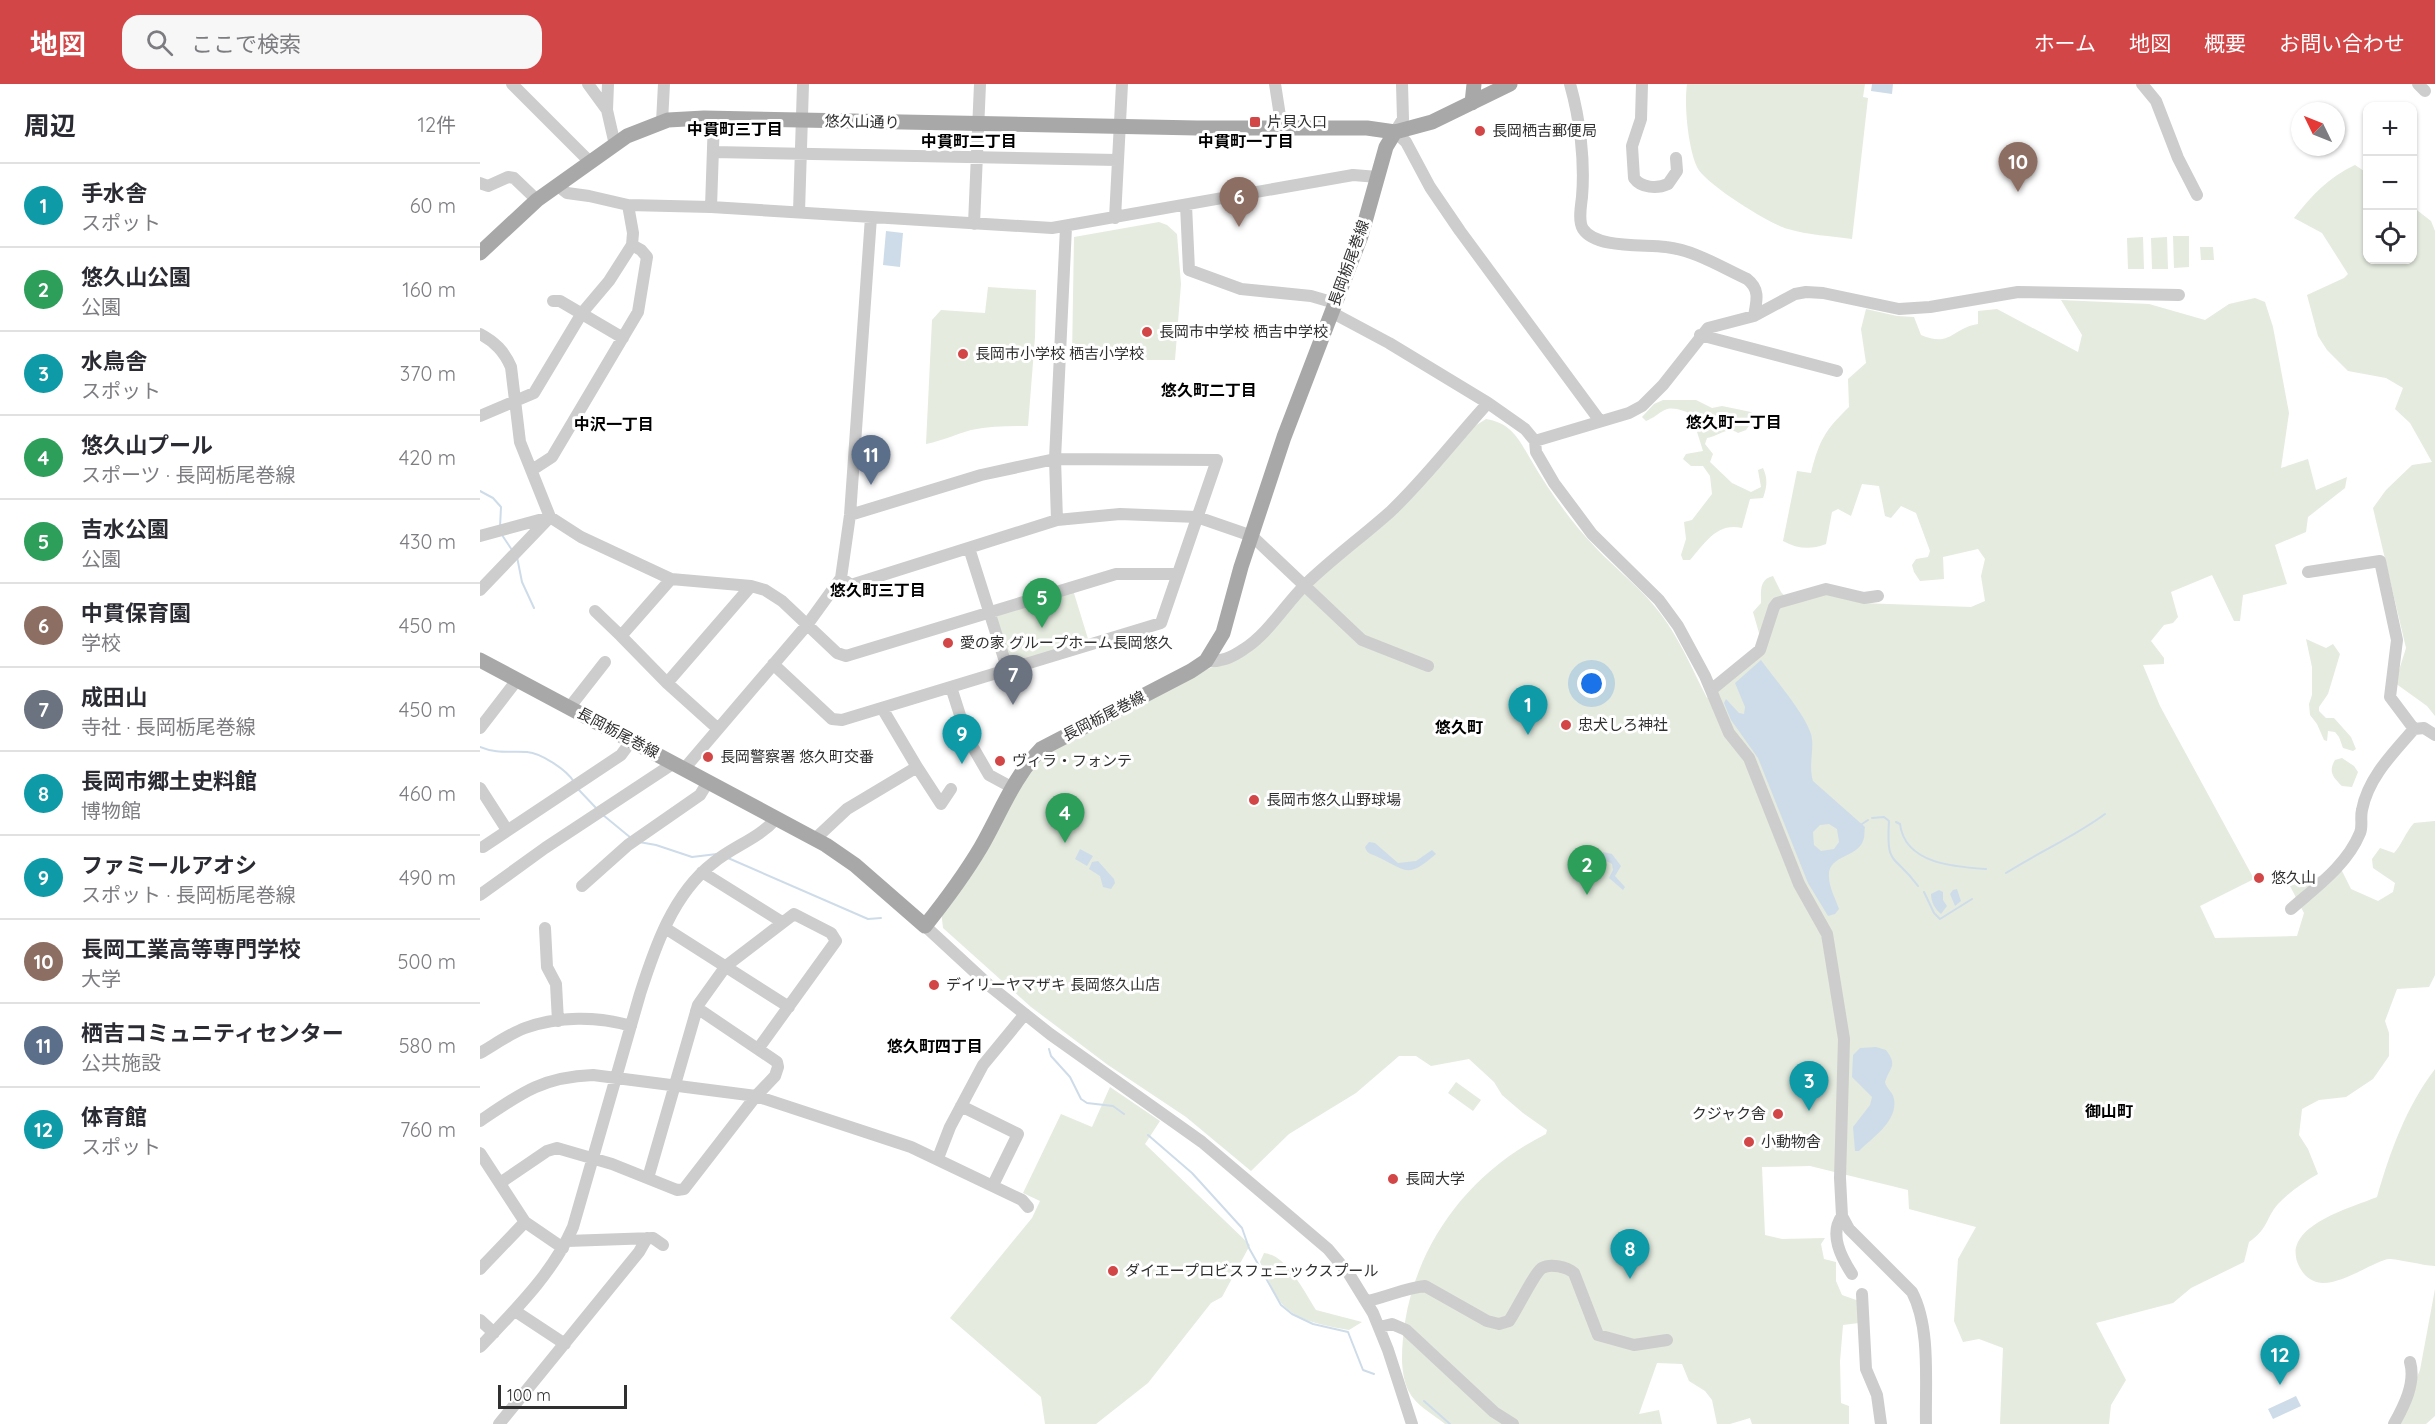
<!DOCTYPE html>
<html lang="ja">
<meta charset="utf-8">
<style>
:root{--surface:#fff;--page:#f7f7f7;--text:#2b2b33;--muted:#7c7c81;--line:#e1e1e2;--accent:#d24647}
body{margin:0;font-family:Quicksand,"Noto Sans JP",sans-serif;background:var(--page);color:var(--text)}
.controls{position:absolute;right:18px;top:18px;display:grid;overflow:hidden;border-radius:12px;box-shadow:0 2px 4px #0004}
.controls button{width:54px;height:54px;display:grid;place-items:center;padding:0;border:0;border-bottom:2px solid var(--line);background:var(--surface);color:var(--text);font:30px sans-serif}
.compass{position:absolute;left:1811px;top:18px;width:54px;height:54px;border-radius:50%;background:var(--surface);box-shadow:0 2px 4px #0004;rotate:313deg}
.scale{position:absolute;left:18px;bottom:15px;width:129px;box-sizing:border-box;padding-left:6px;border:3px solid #303030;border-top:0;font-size:16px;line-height:21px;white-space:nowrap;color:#303030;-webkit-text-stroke:4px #fff;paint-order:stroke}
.you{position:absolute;left:1112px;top:600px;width:21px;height:21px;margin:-15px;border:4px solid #fff;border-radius:50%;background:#1a73e8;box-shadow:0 0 0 9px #1a73e833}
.badge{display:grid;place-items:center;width:39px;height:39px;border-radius:50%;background:var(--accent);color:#fff;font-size:20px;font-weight:700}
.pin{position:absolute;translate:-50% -50px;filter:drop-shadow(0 2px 3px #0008)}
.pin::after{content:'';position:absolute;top:32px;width:21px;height:18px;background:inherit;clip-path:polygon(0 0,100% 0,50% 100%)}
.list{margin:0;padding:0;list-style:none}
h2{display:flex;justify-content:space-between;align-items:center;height:78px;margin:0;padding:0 24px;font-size:26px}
h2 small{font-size:20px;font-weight:400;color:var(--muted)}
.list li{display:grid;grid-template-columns:39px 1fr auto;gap:18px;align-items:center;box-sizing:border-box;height:84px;padding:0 24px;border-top:2px solid var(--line)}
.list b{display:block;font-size:22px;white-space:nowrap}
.list p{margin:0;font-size:20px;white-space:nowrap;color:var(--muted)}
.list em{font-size:20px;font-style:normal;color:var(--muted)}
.icon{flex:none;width:33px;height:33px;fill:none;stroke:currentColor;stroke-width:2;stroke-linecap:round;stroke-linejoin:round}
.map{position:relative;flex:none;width:1955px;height:1340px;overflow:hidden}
header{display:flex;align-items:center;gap:36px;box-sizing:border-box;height:84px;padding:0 30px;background:var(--accent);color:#fff}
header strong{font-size:28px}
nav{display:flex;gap:33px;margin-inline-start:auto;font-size:21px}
.search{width:420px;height:54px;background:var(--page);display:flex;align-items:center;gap:15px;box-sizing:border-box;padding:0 21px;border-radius:18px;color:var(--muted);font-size:22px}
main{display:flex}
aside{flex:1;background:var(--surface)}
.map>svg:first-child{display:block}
</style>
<header>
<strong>地図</strong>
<div class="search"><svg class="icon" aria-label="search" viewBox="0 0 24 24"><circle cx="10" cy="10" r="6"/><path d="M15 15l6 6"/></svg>ここで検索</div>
<nav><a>ホーム</a><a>地図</a><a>概要</a><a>お問い合わせ</a></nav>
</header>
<main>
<aside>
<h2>周辺<small>12件</small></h2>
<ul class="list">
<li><span class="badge" style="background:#0f9aa8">1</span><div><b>手水舎</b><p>スポット</p></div><em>60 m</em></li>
<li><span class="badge" style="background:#2e9e5b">2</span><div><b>悠久山公園</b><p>公園</p></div><em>160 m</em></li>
<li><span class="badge" style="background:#0f9aa8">3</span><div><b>水鳥舎</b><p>スポット</p></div><em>370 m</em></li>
<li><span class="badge" style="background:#2e9e5b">4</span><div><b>悠久山プール</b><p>スポーツ · 長岡栃尾巻線</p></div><em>420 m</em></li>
<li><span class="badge" style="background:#2e9e5b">5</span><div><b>吉水公園</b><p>公園</p></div><em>430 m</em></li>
<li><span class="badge" style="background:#8d6e63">6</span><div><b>中貫保育園</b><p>学校</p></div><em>450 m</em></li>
<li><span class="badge" style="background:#6b7280">7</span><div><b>成田山</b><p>寺社 · 長岡栃尾巻線</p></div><em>450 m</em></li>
<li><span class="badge" style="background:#0f9aa8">8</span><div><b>長岡市郷土史料館</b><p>博物館</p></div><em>460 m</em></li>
<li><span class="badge" style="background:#0f9aa8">9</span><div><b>ファミールアオシ</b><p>スポット · 長岡栃尾巻線</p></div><em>490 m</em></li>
<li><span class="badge" style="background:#8d6e63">10</span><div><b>長岡工業高等専門学校</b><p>大学</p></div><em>500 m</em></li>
<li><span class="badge" style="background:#5c6f8a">11</span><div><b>栖吉コミュニティセンター</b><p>公共施設</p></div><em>580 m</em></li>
<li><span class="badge" style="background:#0f9aa8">12</span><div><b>体育館</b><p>スポット</p></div><em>760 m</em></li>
</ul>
</aside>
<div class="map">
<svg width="1955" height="1340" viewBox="0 0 1955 1340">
<rect width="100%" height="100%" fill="#fff"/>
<path fill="#e5ebdf" d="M1207,0H1385L1383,13L1388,14L1372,155C1351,152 1328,151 1308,145C1289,140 1224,99 1217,83C1208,63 1204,21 1207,0Z
M1875,81L1887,89L1888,176H1932L1933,123L1951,137L1955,147V632L1947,622L1915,599L1926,564L1893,424L1906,406L1932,381L1952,378L1930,339L1915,325L1923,304L1906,294L1868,287L1847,266L1838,252L1827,211L1864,194L1868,190L1842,149L1814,134C1831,112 1849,93 1875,81Z
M679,138L687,141L697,150L701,200L695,276H595L592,273L594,153Z
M1693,152H1709V183L1694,184Z
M1663,153L1664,185H1648L1647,154Z
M1687,153L1688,185H1672L1671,154Z
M1720,163H1733L1734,176H1721Z
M508,203L556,206L555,253L548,342C529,342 510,342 491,346C476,350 462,357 446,360L452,236L461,226L505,229Z
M1775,214L1785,218L1793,243L1809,329L1801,384L1828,375L1836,406L1867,393L1865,404L1828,433L1826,448L1795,461L1807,500L1763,511L1760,537H1754L1732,491L1691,508L1698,533L1693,539L1684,541L1671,557L1684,574V580L1663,581L1680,622L1774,795L1720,822L1735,854L1817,852L1824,829L1810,802L1861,785L1871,805L1898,817L1913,808L1915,799L1893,784L1892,775L1900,764L1914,769C1921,762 1925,749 1934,739L1955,737V891L1949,903L1917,905L1905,937L1909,949V972L1893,995L1866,1013L1839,1016L1822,1025L1819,1051L1828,1065L1838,1090C1824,1098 1809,1108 1798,1120C1785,1135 1789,1144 1769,1158L1764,1178L1711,1204L1693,1219L1616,1239L1646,1296L1631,1321L1629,1340H1520L1523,1264L1499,1255L1483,1258L1474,1237L1478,1175L1496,1143L1429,1125L1428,1106L1330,1082L1282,1083L1285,1151L1302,1155L1345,1154L1341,1160L1344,1175L1356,1178V1197L1362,1211L1379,1217V1239L1363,1241L1360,1277L1361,1319L1369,1322V1340H1272L1270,1334L1250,1340H1237L1232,1316L1225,1307L1209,1297L1202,1280L1177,1279L1159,1330L1179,1326L1182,1340H965C953,1330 936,1322 928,1306C919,1285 922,1261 925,1238C938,1156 992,1087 1066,1050L1067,1046L1043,1029L1022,1011L1014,998L989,975L951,982L936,972H919L876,1009L809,1050L771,1087L706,1033L628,981L551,923L463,844L461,826L545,692L567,667L725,586L755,575L987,347L1006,335C1032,339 1039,356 1051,376C1069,407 1091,438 1116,464C1137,486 1162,505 1180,529C1200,555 1212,585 1227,614L1274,576L1283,563L1273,528L1281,519C1281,508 1279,495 1293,492L1301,508L1310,518L1346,509L1381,519L1491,523L1505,517L1501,492L1505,475L1498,465L1463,473L1464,495L1440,497L1434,488L1432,481L1436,475L1448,473L1450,467L1436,429L1421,422L1411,434L1405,432L1399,402L1382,400L1371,432L1358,425L1352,428L1346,460C1330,466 1318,465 1303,457L1317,387L1331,389C1339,357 1345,346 1369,323L1368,295L1386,279L1381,245L1386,225L1417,232L1434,233L1441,251C1471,264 1472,244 1498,240V227L1517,225L1598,268L1602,251L1581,216L1669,220L1725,236L1749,220Z
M1183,316H1216L1232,324L1242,322L1271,328L1276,332L1266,346L1258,349C1247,342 1239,352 1227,354L1225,360L1233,370L1230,378L1252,399L1271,408L1281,403L1278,386L1283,384C1288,395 1287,403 1283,414L1270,415L1262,444C1237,438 1225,459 1210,476H1203L1201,471L1206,455L1204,438L1212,436L1232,410L1230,392L1223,382H1211L1203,375L1206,370L1223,367L1213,335L1207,328C1182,319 1185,329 1166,337L1162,333L1174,320Z
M593,506L609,558L531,582L515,530Z
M1826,555L1846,564L1853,560L1860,570L1848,610L1839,623V627L1846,634H1854L1871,653L1876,665L1873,667L1863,664L1859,653L1855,648L1848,647L1847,657L1844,656L1837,640L1830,631L1829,620L1832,611V583Z
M1862,674L1874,682L1878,688L1872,703L1862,702C1853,693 1848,688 1855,676Z
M1955,985V1182C1940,1181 1924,1176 1910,1175C1899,1174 1864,1200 1842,1199C1832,1198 1825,1193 1820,1184C1797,1143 1871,1124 1897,1113C1910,1068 1926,1023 1955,985Z
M976,998L1001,1016L993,1027L968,1009Z
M630,1003L680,1037L665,1060L770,1161L742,1213L731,1219L668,1299L616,1340H565L561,1313L470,1234L552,1134L560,1117L543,1109L581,1030L612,1043Z
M784,1169C807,1171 824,1208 836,1226L882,1238L869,1246C847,1242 818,1238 802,1220C793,1209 786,1191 780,1178Z
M1955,1205V1332L1946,1340H1917L1940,1286Z"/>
<path fill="#cedce9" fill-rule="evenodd" d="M1392,0H1413L1412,10L1391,7Z
M406,147L423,149L420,183L403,181Z
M1281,576C1294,594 1325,630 1331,650C1335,664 1328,681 1333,697L1385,743C1384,747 1385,753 1383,757C1377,774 1347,771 1349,793C1349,803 1356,816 1359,825L1355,830L1348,832L1328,799L1278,674L1251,636L1244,619L1246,615L1259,629L1264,630L1265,623L1255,599ZM1349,740L1357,745L1359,758L1354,765L1341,767L1334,761L1333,748L1340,741Z
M889,758L895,759L918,779L936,777L952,766L956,770C928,794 928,788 900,774C893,770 887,771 885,763Z
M1098,764L1114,776L1123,773V768L1132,770L1141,782L1135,792L1145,803L1143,806L1129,794L1133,786L1132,780L1123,775L1112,780L1096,767Z
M600,765L613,772L607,782L595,775Z
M618,777L634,795L635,799L631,805L623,803L620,792L609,785L612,778Z
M1477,805L1481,817L1475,822L1470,810L1473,806Z
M1459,806L1463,808V816L1467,822L1461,830C1455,825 1451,818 1451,810Z
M1396,963L1406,966C1418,982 1410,982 1405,998C1406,1004 1413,1008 1414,1015C1418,1037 1393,1053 1379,1067H1375L1373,1043L1390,1021L1392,1013L1372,993L1373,971L1380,964Z
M1816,1312L1821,1322L1793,1335L1788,1325Z"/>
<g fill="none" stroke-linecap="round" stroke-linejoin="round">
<path stroke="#cedce9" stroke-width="2" d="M0,407L13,414L21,423L20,443
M22,451L32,466
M37,473L42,498L54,524
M0,663C16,670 30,667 47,668C61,669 87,686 94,698
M98,705L117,725
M123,731L151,754
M1392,734L1404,733L1409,737C1406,784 1414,769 1438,802
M1416,738L1420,740C1425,780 1475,783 1506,785
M1382,740L1388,736
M159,758L176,761L212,773L237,770
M248,774L388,835L401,834
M1526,789C1559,768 1594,753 1625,730
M1444,808L1454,829L1460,835L1492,815
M569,965L571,972L590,993L601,1015L607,1019L633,1022L644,1030
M668,1051L712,1089L762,1144L769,1164L801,1221L812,1230L833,1240L868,1248L883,1286L894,1290
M944,1317L970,1340"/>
<path stroke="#cdcdcd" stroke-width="12" d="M32,0L110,78
M108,0L127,26
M128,0L127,26L135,61
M795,0L802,45
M922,0L923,35L915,48L926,58L950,103L980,147L1120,337
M1090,0C1100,35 1105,77 1102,113C1101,122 1098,137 1103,145C1116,165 1164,160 1186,163C1214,166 1241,183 1267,195C1280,205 1277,216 1274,232
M1162,0L1161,35L1152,62L1154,94C1161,104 1177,105 1188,100L1197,87L1196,74
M1662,0L1676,17L1698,74L1717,111
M1938,0L1945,7
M182,38L184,0
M233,68L637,76
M0,99L8,102L28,93L34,94L57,116
M78,102L87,109L109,112L148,121L231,123L572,144L873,91L898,93
M706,121L709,186L761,205L831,212L855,219
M231,123L234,35
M319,128L323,0
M635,134L642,0
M494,140L500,0
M73,217H80L143,254
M851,228L909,259L1008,319L1045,345L1055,357L1056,368L1074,399L1112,450L1179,516L1198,542L1225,592L1249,649L1269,674L1319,800L1347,850L1364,955L1360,1094L1362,1132L1369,1145L1432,1208C1451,1244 1445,1300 1446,1340
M0,250C15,258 24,267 31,283L40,358L70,433L0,506
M1220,251L1357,287
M0,332L54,309L102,229L129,197L152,161L153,149L148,121
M1055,357L1149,329L1162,322L1183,301L1228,244L1274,232L1315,210L1326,208L1343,209L1419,225L1450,223L1538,208L1699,211
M52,386L72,373L158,228L167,173L161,166L152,161
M577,436L575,375L586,143
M0,452L70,433L101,453L191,495L271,502L285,506L302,517L357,569L366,572L636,490H697
M489,464L528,587
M1828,488L1900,477L1917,556L1910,613L1934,645
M361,494L371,501L577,436L640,430L717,433L772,452L882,556L948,582
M191,495L141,552L187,599L237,644
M115,527L141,552
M726,577C741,578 751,574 764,565C789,549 805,520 827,499C853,474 883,452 910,428C945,395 975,355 1008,319
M293,580L352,635L362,636L681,539L737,376L575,375L501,391L370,431
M187,599L271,502
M471,603L487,653L509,691L533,704
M1231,606L1280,566L1294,523L1297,519L1346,505L1384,514L1398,512
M89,624L125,578
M0,644L37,596
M437,683L461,720L471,705
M204,685L327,541L361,494L370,431L391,133
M0,704L27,746
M335,755L367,725L437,683L402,624
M3,763L141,671L152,656
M222,788L302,838
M102,802L148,761L220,711L228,698
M0,811L65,764L194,679
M1811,825C1836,803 1867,781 1880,749C1883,742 1880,734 1882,726C1888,694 1913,669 1934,645L1944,644L1955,651
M445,842L511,903L570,950L722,1058L848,1165L869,1190L893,1229L908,1266L932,1340
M65,844L67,883L76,900L78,937
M185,844L309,923
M0,969C14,961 29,950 45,944C78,932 118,932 151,942
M481,1022L538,1050L513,1101
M0,1037C41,1009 62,993 113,991L276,1012L431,1063L542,1116L548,1123
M0,1069L45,1138L83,1164
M458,1074L470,1043L503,981L545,930
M168,1094L218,921L246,882L314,830L351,849L356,857L278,965
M20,1099L67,1067L77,1064L132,1080L197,1106L204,1105L276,1012L295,992L298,983L297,978L223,928L216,927
M1362,1132C1349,1150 1361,1173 1372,1190
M87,1157L173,1154L183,1161
M0,1185L45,1138
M1382,1210L1386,1285L1397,1311L1401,1340
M887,1217C907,1213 925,1204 945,1202L1007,1237L1019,1240L1029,1237C1036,1227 1055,1188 1062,1184C1071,1179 1087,1183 1094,1189L1118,1251L1154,1261L1187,1256
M35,1227L85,1260
M0,1236L14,1249
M900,1243L912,1240L926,1246L1014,1328L1033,1340
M0,1263C35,1226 73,1189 93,1143L160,910C175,863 193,810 233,779C255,761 277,756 297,734
M19,1340L159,1168L167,1154
M1914,1340C1924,1322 1936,1299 1930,1278"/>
<path stroke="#a8a8a8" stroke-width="15" d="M992,19L994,0
M0,169L57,116L147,52L188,36L224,34L717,44H887L915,48
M0,576L346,761L375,781L445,842C465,817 485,790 501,763C520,730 534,692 561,665L711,587L726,577L743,549L761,483L804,353L881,152L906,63L915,48L952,38L1030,0"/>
</g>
<g fill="#d24647" stroke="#fff" stroke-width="2">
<rect x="769" y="32" width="12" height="12" rx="3"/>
<circle cx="1000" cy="47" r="6"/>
<circle cx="667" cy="248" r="6"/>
<circle cx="483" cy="270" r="6"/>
<circle cx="468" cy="559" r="6"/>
<circle cx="1086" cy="641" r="6"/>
<circle cx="228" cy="673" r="6"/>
<circle cx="520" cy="677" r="6"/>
<circle cx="774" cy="716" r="6"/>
<circle cx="1779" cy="794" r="6"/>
<circle cx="454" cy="901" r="6"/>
<circle cx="1298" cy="1030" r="6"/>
<circle cx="1269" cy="1058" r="6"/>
<circle cx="913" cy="1095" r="6"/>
<circle cx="633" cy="1187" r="6"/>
</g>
<g text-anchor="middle" stroke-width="6" stroke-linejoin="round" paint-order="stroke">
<g font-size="15" fill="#303030" stroke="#fff">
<text transform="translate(382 38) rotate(1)" y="5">悠久山通り</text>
<text transform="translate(869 179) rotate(-70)" y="5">長岡栃尾巻線</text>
<text transform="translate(624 632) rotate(-27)" y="5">長岡栃尾巻線</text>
<text transform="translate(138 649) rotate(28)" y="5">長岡栃尾巻線</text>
</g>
<g font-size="15" fill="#303030" stroke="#fff" text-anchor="start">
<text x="787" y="43">片貝入口</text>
<text x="1012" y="52">長岡栖吉郵便局</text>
<text x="679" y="253">長岡市中学校 栖吉中学校</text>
<text x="495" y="275">長岡市小学校 栖吉小学校</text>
<text x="480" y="564">愛の家 グループホーム長岡悠久</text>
<text x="1098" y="646">忠犬しろ神社</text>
<text x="240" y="678">長岡警察署 悠久町交番</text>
<text x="532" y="682">ヴィラ・フォンテ</text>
<text x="786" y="721">長岡市悠久山野球場</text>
<text x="1791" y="799">悠久山</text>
<text x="466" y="906">デイリーヤマザキ 長岡悠久山店</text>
<text x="1286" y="1035" text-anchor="end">クジャク舎</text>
<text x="1281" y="1063">小動物舎</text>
<text x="925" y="1100">長岡大学</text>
<text x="645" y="1192">ダイエープロビスフェニックスプール</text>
</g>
<g font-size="16" font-weight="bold" fill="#000" stroke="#fff">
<text x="255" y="51">中貫町三丁目</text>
<text x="489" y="63">中貫町二丁目</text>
<text x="766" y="63">中貫町一丁目</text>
<text x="729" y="312">悠久町二丁目</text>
<text x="1254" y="344">悠久町一丁目</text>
<text x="134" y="346">中沢一丁目</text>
<text x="398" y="512">悠久町三丁目</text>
<text x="979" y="649">悠久町</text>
<text x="455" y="968">悠久町四丁目</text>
<text x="1629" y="1033">御山町</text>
</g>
</g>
</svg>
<div class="controls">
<button>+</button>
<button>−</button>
<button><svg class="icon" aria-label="locate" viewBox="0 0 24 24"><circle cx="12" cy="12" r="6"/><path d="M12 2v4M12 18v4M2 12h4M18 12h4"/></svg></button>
</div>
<svg class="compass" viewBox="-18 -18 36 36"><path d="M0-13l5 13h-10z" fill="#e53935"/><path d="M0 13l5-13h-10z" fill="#7c7c81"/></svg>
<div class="scale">100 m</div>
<div class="you"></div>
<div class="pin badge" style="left:1048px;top:651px;background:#0f9aa8">1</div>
<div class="pin badge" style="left:1107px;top:811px;background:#2e9e5b">2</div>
<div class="pin badge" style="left:1329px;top:1027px;background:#0f9aa8">3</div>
<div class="pin badge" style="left:585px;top:759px;background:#2e9e5b">4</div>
<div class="pin badge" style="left:562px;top:544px;background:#2e9e5b">5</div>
<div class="pin badge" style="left:759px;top:143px;background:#8d6e63">6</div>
<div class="pin badge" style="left:533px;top:621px;background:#6b7280">7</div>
<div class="pin badge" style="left:1150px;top:1195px;background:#0f9aa8">8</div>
<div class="pin badge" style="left:482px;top:680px;background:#0f9aa8">9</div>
<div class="pin badge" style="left:1538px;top:108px;background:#8d6e63">10</div>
<div class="pin badge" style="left:391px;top:401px;background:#5c6f8a">11</div>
<div class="pin badge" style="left:1800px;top:1301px;background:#0f9aa8">12</div>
</div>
</main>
